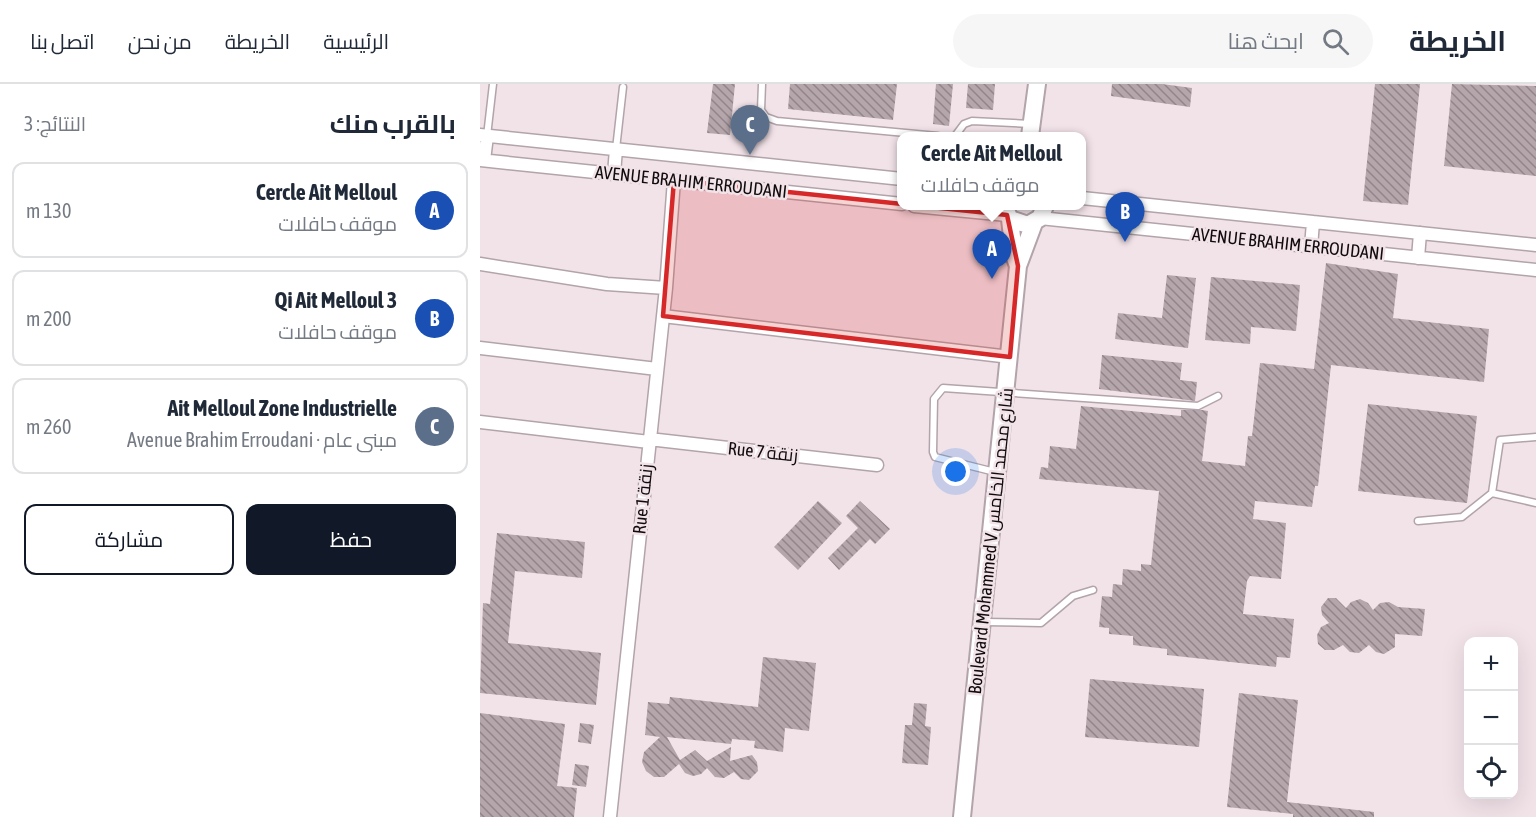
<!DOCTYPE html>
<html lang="ar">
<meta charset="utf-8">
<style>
:root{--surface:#fff;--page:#f6f6f7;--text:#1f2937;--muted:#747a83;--line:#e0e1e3;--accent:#111827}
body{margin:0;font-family:"Asap Condensed",Cairo,sans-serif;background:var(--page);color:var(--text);direction:rtl}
.controls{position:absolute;right:18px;bottom:18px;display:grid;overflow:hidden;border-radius:12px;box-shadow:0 6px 24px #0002}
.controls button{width:54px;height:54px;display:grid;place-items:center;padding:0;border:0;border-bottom:2px solid var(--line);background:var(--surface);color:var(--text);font:30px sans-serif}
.you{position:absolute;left:476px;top:388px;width:21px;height:21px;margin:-15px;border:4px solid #fff;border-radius:50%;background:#1a73e8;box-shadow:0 0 0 9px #1a73e833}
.badge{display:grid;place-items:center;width:39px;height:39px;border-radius:50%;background:var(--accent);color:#fff;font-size:20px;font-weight:700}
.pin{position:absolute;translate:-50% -50px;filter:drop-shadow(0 2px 3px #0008)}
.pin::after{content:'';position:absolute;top:32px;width:21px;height:18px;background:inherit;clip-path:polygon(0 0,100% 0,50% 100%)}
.popup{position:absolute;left:417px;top:48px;width:189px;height:78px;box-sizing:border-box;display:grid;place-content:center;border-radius:12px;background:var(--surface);filter:drop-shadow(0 2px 4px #0005);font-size:20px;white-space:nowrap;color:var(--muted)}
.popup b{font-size:22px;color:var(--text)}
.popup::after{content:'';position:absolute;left:50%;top:100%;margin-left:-12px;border:12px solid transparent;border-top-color:var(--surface)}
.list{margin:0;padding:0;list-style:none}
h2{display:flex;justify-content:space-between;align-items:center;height:78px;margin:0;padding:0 24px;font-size:26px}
h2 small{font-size:20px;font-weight:400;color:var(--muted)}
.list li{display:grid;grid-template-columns:39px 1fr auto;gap:18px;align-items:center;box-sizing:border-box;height:96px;margin:0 12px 12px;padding:0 12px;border:2px solid var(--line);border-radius:12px}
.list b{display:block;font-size:22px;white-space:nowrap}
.list p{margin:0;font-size:20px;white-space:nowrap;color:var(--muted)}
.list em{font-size:20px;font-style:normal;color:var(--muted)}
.actions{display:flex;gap:12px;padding:18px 24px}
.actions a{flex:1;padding:14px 0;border:2px solid var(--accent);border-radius:12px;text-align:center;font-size:21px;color:var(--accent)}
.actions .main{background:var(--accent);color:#fff}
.icon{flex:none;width:33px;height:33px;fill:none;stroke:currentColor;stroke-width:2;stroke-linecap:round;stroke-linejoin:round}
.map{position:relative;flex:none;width:1056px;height:733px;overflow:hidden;direction:ltr}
header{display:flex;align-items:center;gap:36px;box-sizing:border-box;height:84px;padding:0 30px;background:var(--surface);border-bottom:2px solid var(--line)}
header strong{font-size:28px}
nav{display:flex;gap:33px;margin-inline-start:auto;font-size:21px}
.search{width:420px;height:54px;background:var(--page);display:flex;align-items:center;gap:15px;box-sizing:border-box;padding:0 21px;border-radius:33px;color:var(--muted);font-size:22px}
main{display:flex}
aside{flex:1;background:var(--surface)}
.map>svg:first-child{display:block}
</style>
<header>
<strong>الخريطة</strong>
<div class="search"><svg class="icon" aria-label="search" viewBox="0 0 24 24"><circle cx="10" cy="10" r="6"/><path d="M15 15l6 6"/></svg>ابحث هنا</div>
<nav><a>الرئيسية</a><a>الخريطة</a><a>من نحن</a><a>اتصل بنا</a></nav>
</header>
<main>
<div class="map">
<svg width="1056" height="733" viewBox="0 0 1056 733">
<defs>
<pattern id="building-back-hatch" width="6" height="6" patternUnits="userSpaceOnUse" patternTransform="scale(1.5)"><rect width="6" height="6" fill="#b5a6ac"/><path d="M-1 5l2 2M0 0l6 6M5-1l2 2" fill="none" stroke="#92858a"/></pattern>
</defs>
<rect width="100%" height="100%" fill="#f2e3e9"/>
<path fill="url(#building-back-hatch)" d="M233,0H255L250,51L227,49Z
M310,0H417L413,36L308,25Z
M456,0H473L469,42L453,40Z
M488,0H515L513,26L486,24Z
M632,0H682L712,4L710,23L631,12Z
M895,0H940L928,121L883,117Z
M972,0L1056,2V92L964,82Z
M846,179L918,190L913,234L1009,245L1004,298L851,281L838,402H835L832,423L775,417L773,435L806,439L801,495L770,492L767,497L763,530L814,535L810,574L797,573L796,583L687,571V565L653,561V552L629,550V544L619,543L622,512L632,513L633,500L642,501L643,485L661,487V480L671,481L679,407L559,395L561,383L568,384L570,362L596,365L601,322L701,332V326H722L728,327L722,377L765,382L768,352H772L774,335L780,279L834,285Z
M687,191L716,194L708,264L635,255L638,229L682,234Z
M731,193L820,201L816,247L771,243L770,260L725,256Z
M622,271L702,279L700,296L717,298L715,317L619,305Z
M888,320L997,332L987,419L878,407Z
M338,417L362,439L318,486L294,463Z
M380,417L410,445L395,460L390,455L359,486L348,474L378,444L366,432Z
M17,449L105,458L102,494L35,487L28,559L121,569L116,621L0,609L3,519L10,520Z
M848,514H856L866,524L871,518L880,515L888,519L893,526L900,519L909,518L918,523L945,525L942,552L915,550V563L904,570L896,568L889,561L879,569L870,568L863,561L854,566H845L838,560L837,551L841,543L849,539L842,531L841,523Z
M283,573L336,579L329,647L305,644L303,668L274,664L275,657L252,655L251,660L187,653L200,676L215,666L227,677L251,663L250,677L272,671L277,678L278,687L269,696L261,695L254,688L244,694L235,693L227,684L221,690L213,692L205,689L199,680L184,693H174L166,687L162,678L164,668L180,653L165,651L168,618L189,620L190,613L278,623Z
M610,595L724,605L719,663L605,653Z
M759,609L818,616L807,718L894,728V733H813V730L747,723Z
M434,619L447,620L445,642L451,643L448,681L422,679L425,641H432Z
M0,629L85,640L77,702L97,704L94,733H0Z
M100,639L114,641L111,660L98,658Z
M95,680L109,682L106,703L92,701Z"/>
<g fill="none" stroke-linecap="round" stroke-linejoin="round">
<g stroke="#b2a4aa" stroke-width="9">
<path id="service" d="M282,0L281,26L286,33L297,37L458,52
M7,52L13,0
M475,52L484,40L492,37L551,40
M136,65L143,3
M515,388L455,373L453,368L454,315L463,304L718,322L738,312
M1012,409L1020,356L1056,353
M938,437L982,433L1012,409L1056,419
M504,538L561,539L593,512L613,506"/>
</g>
<g stroke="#b2a4aa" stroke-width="15">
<path id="minor" d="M0,51L422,95
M0,76L422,120
M4,76L7,52
M134,90L136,65
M602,114L1056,161
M434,122L527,131
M560,134L1056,186
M831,163L833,138
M938,174L940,149
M0,180L127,200L186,204
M183,232L530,273
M0,264L177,285
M0,338L169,358
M169,355L397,381
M130,733L186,204L194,96"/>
</g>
<g stroke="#b2a4aa" stroke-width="20">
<path id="secondary" d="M550,52L557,0
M524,122L530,135L548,141L560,134L565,122
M530,135L534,171L538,182
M482,733L538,182L554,139"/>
</g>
<use href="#service" stroke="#fff" stroke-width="6"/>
<use href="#minor" stroke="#fff" stroke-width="12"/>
<use href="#secondary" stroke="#fff" stroke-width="16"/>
</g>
<path fill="#d62828" fill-opacity="0.2" stroke="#d62828" stroke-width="4.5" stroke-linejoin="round" d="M194,96L527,131L538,182L530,273L183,232Z"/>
<g text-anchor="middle" stroke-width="5" stroke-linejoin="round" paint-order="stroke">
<g font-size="18" fill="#100b0d" stroke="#f2e3e9">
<text transform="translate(211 98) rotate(6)" y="6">AVENUE BRAHIM ERROUDANI</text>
<text transform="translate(808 160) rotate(6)" y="6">AVENUE BRAHIM ERROUDANI</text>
<text transform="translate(283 368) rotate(6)" y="6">Rue 7 زنقة</text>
<text transform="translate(163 415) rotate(-84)" y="6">Rue 1 زنقة</text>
<text transform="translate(511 457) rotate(-84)" y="6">Boulevard Mohammed V شارع محمد الخامس</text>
</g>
</g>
</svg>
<div class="controls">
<button>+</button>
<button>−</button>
<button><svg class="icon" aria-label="locate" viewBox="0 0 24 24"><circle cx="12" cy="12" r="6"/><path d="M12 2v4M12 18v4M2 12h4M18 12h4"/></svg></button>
</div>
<div class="you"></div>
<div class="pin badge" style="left:512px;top:195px;background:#1a4fb4">A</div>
<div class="popup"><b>Cercle Ait Melloul</b>موقف حافلات</div>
<div class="pin badge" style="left:645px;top:158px;background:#1a4fb4">B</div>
<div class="pin badge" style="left:270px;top:71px;background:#5c6f8a">C</div>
</div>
<aside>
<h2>بالقرب منك<small>النتائج: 3</small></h2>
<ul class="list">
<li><span class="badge" style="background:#1a4fb4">A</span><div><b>Cercle Ait Melloul</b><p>موقف حافلات</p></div><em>130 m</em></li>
<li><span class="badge" style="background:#1a4fb4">B</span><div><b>Qi Ait Melloul 3</b><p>موقف حافلات</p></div><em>200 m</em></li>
<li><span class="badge" style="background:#5c6f8a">C</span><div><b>Ait Melloul Zone Industrielle</b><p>مبنى عام · Avenue Brahim Erroudani</p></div><em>260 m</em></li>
</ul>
<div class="actions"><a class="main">حفظ</a><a>مشاركة</a></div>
</aside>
</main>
